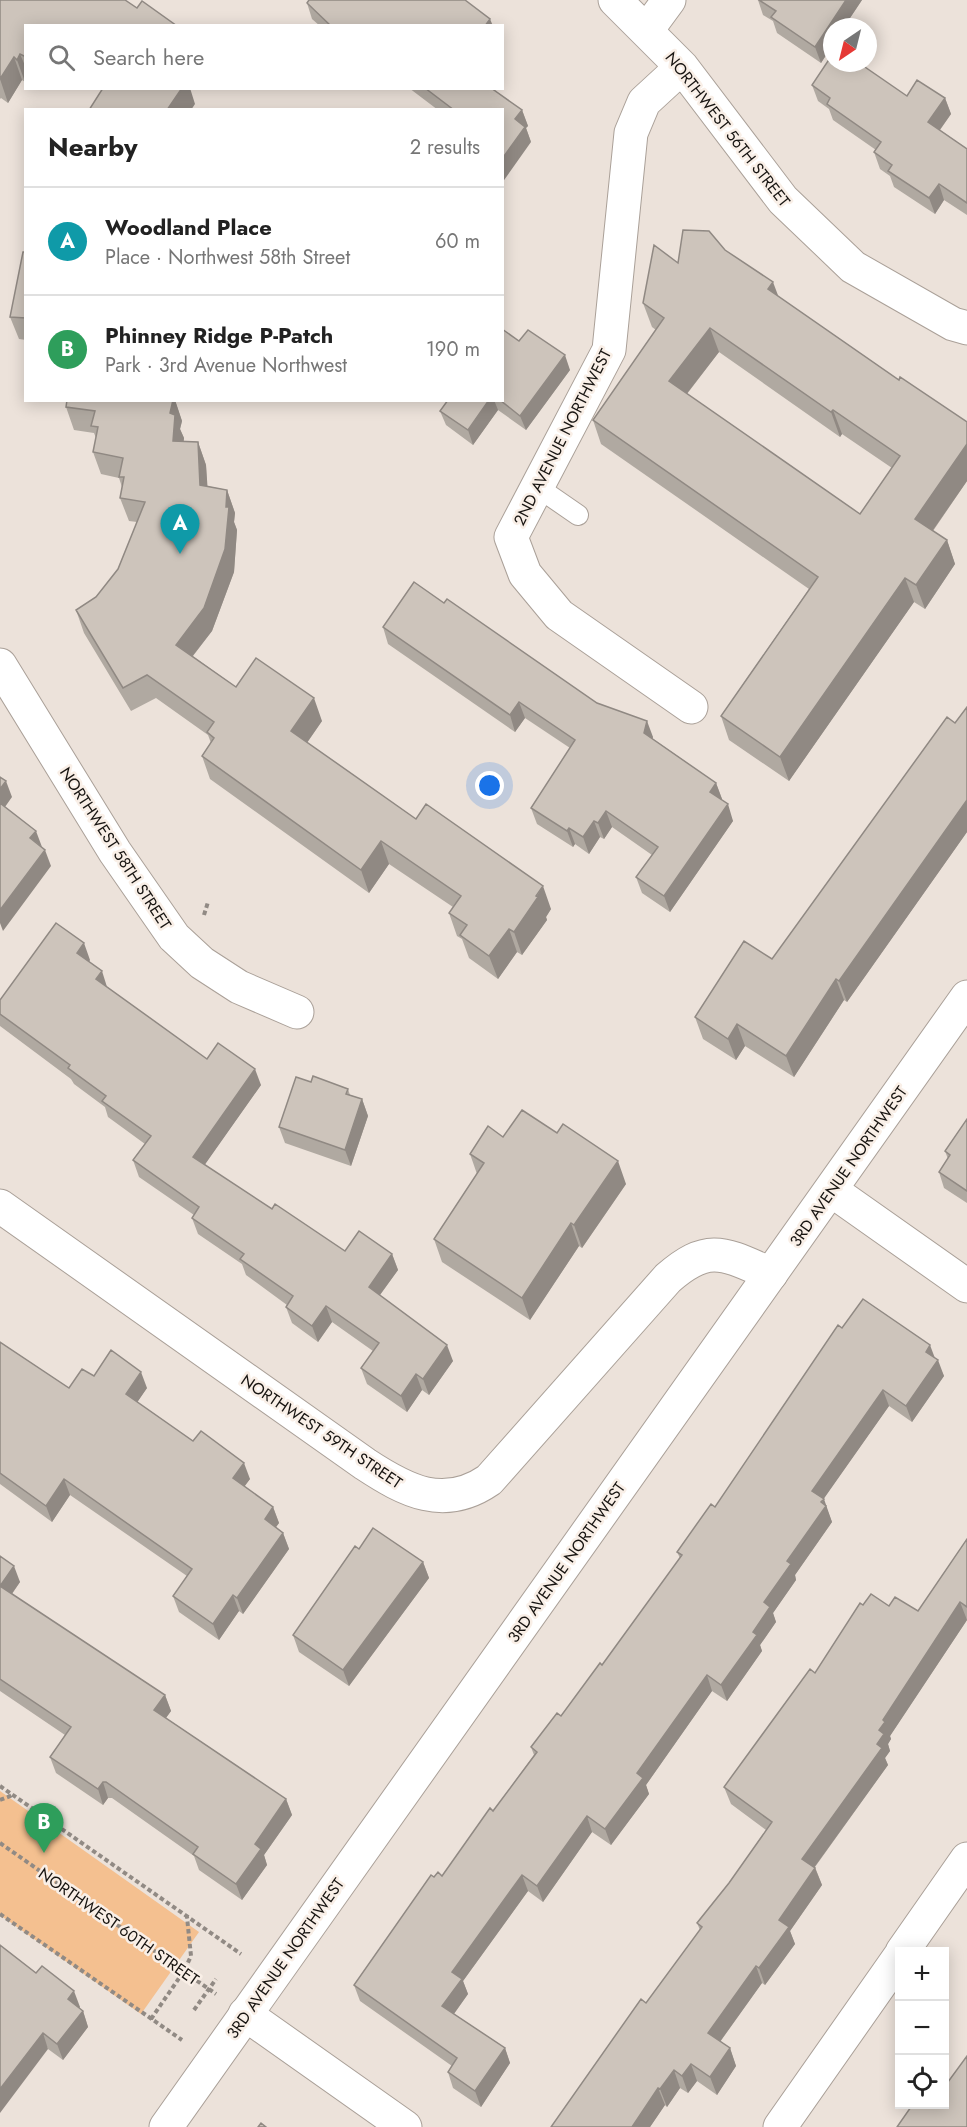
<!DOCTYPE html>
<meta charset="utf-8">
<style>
:root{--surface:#fff;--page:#f6f6f6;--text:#222;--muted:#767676;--line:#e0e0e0;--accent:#226978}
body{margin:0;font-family:Jost,sans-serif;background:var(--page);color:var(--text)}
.controls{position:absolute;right:18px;bottom:18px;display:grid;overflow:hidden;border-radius:0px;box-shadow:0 3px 15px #0003}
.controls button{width:54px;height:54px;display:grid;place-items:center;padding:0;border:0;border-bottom:2px solid var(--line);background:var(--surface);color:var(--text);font:30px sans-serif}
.compass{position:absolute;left:823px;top:18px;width:54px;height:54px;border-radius:50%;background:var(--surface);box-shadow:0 3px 15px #0003;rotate:215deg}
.you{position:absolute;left:490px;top:786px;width:21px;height:21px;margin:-15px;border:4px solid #fff;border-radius:50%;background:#1a73e8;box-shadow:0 0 0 9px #1a73e833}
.badge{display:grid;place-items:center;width:39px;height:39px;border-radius:50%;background:var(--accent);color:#fff;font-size:20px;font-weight:700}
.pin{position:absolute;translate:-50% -50px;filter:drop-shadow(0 2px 3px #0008)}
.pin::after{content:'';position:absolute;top:32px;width:21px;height:18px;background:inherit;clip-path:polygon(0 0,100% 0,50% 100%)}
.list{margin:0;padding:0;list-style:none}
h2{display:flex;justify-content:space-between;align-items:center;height:78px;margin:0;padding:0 24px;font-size:26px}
h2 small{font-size:20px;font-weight:400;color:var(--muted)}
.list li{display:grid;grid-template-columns:39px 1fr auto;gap:18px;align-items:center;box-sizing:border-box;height:108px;padding:0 24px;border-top:2px solid var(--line)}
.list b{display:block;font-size:22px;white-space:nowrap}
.list p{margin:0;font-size:20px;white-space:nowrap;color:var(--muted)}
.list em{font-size:20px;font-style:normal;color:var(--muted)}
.icon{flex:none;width:33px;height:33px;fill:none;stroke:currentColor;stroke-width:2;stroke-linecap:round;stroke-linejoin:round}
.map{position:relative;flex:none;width:967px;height:2127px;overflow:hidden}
.search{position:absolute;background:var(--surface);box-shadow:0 3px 15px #0003;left:24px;top:24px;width:480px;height:66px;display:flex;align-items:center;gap:15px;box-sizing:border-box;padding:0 21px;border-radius:0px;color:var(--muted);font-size:22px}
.panel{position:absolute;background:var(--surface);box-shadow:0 3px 15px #0003;left:24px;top:108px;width:480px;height:294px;border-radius:0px}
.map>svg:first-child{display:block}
</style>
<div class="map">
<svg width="967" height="2127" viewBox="0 0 967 2127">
<rect width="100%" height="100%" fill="#ece2da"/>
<path fill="#f4c090" d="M0,1791L199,1932L141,2014L0,1915Z"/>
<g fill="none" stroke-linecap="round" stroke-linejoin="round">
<g stroke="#aaa098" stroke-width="22">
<path id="service" d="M536,486L578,515"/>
</g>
<g stroke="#aaa098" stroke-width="35">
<path id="minor" d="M615,0L682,67L783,200L853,267L953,324L967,328
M647,30L669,0
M682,67L644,102L631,133L609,350L511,537L525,574L559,615L691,707
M0,665L115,852L174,937L202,963L239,987L297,1012
M831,1190L967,1286
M0,1206L365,1464C406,1491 444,1511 489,1480L668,1278C709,1242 725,1254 771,1274
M902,1952L967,1859
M245,2014L405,2127
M780,2127L900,1956"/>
</g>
<g stroke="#aaa098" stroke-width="35">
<path id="tertiary" d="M166,2127L967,997"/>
</g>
<path stroke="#918a84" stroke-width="4" stroke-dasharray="4.5 3" stroke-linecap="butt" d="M204,915L208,902
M0,1786L241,1954
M0,1800L13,1795
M0,1843L216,1994
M0,1914L182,2040
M194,2010L216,1979
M151,2019L184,1971L191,1956L187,1917"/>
<use href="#service" stroke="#fff" stroke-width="20"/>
<use href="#minor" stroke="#fff" stroke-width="33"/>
<use href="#tertiary" stroke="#fff" stroke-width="33"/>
</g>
<path fill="#b0a9a1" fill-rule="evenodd" d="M0,0L137,8L177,26H26V82H25L22,80L8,103L1,98L0,99Z
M758,0H862L844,27H832V46L821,63L777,33L773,21L763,15Z
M307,3L493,26H320L312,19Z
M812,85L907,96L945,98L951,114L940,130L967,149V215L944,200L935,214L894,187L890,176L880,169L874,152L876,150L833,120L829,109L818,101Z
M409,88H491L522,110L528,126L526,128L531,142L502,110H438Z
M725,250L779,297L899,380L967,422V481L933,531L947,540L955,564L925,609L914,602L789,781L729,740L721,716L809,589L601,444L593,420L656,330L652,327L643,303L678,263ZM719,352L840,437L842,434L892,468L860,514L687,394Z
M26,252V340L19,339L10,317Z
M519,341L570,370L526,430L498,410L473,445L446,425L440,411L448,400H502Z
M67,400H175L182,421L180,429L184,438L183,441L198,442L206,465L207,486L227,490L235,513L234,522L237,530L234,572L212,631L193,656L236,687L322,721L307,743L416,819L551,909L546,917L547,920L522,955L517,952L498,979L469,958L462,939L457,936L449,913L453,907L389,864L369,893L210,779L202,756L211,743L208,735L156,698L131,711L84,633L76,610L96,597L118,569L137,522L129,521L120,498L122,487L119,478L101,474L93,452L96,438L94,433L74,430L66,407Z
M444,603L597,703L653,737L652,738L716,783L722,799L721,800L733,821L670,912L642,893L636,877L652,855L612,827L604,839L600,837L589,854L575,844L573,847L537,824L531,808L570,748L525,718L515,732L388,644L383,627Z
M967,707V832L847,1002L844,1000L794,1077L745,1046L736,1060L703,1039L695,1017L772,959Z
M90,960L89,962L107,987L207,1059L261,1085L204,1165L272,1209L345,1251L392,1254L398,1270L380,1295L453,1361L429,1395L422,1390L407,1412L367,1384L361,1368L373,1351L332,1322L318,1342L292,1323L286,1307L287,1305L246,1275L242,1264L198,1234L192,1218L194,1215L139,1177L133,1160L145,1144L108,1117L105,1107L74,1084L71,1079L0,1026V1000Z
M311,1082L348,1089L350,1095L362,1099L368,1116L351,1166L285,1143L279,1127Z
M967,1119V1203L944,1188L939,1172L948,1159L945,1151Z
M503,1137L626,1184L582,1248L579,1246L530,1320L442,1262L434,1239L477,1174L470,1154Z
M842,1328L935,1358L944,1376L912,1422L889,1406L823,1499L832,1522L795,1575L796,1580L773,1613L776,1622L760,1645L762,1651L727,1701L712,1691L646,1785L649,1794L611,1845L592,1832L543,1902L528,1891L463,1981L468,1994L454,2014L505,2048L510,2063L481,2107L453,2088L448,2072L452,2066L360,2001L354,1985L434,1877L442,1876L493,1811L534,1755L531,1747L561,1716L602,1665L680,1558L677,1552L715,1507Z
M0,1342L69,1388L94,1376L147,1388L137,1402L193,1441L250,1479L244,1486L273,1507L279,1523L276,1527L283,1533L289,1549L243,1614L239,1611L219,1640L179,1612L173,1596L187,1576L70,1495L52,1522L0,1484Z
M967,1539V1620L890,1736L891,1739L888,1744L890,1751L885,1758L888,1765L815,1867L822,1885L790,1931L795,1944L765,1985L762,1983L720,2042L730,2048L736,2066L717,2095L697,2081L688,2093L680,2088L667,2107L665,2105L650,2127L646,2003L700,1930L697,1923L729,1883L766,1830L731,1804L724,1787L815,1673L863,1605L889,1606L918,1611Z
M359,1549L423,1562L429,1578L349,1686L299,1652L293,1635Z
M0,1556L20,1582L12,1594L165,1695L171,1711L166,1718L286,1799L292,1815L264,1855L267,1865L242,1900L199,1870L194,1856L112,1798H108L103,1805L56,1773L50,1757L65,1735L0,1691Z
M0,1945L80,2007L79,2008L83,2011L88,2027L63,2060L48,2049Z"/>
<path fill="#908983" d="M846,0H862L844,27H832V46L821,63L815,47Z
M490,19L493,26H485Z
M20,54L26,68L25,82L17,60Z
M14,57L22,80L8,103L0,79Z
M180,88H190L195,104L191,110H167Z
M945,98L951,114L934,138L928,122Z
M522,110L528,126L526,128L531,142L502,183V159L515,119Z
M939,184L944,200L935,214L929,198Z
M773,282L782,306L768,289Z
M710,328L719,352L678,405L669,381Z
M565,355L570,370L526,430L520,416Z
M173,400H175L182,421L180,429L184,438L182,464L173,441L170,413Z
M489,400H494L498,410L473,445L468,430Z
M833,410L842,434L840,437L831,412Z
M198,442L206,465L209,508L200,485Z
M967,444V481L924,543L915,519Z
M227,490L235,513L234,522L237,530L234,572L212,631L184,667L176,645L226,507Z
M947,540L955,564L925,609L916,585Z
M905,578L914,602L789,781L780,757Z
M314,698L322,721L299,754L291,731Z
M519,702L525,718L515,732L510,715Z
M647,721L653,737L650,749L644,733Z
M6,781L12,797L0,814V789Z
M716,783L722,799L716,808L710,792Z
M967,800V832L847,1002L839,981Z
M728,804L733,821L670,912L664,896Z
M606,811L612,827L604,839L598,823Z
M594,821L600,837L589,854L583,837Z
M569,828L575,844L573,847L567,831Z
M36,831L42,847L30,838Z
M381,841L389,864L369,893L361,870Z
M45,850L51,866L3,931L0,923V910Z
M543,886L551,909L546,917L547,920L522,955L514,932Z
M509,929L517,952L498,979L489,956Z
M84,943L90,960L83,970L77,953Z
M102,971L107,987L96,979Z
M836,979L844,1000L794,1077L786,1056Z
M737,1024L745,1046L736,1060L728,1039Z
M255,1069L261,1085L199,1173L193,1157Z
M362,1099L368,1116L351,1166L345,1150Z
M618,1161L626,1184L582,1248L574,1225Z
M571,1223L579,1246L530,1320L522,1298Z
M392,1254L398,1270L374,1303L369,1287Z
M326,1306L332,1322L318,1342L312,1326Z
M447,1345L453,1361L429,1395L423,1379Z
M930,1345L936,1361L926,1352Z
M938,1360L944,1376L912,1422L906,1406Z
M141,1372L147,1388L132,1410L126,1394Z
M416,1374L422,1390L407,1412L401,1396Z
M883,1390L889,1406L818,1507L812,1491Z
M244,1463L250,1479L239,1494L233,1478Z
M64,1479L70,1495L52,1522L46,1506Z
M824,1499L832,1522L795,1575L796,1580L773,1613L776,1622L760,1645L762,1651L727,1701L721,1685L753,1632L764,1602Z
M273,1507L279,1523L270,1535L265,1519Z
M283,1533L289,1549L243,1614L237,1598Z
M423,1562L429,1578L349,1686L343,1670Z
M14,1566L20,1582L6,1602L0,1586Z
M233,1595L239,1611L219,1640L213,1624Z
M960,1602L967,1620L890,1736L891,1739L888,1744L890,1751L885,1758L888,1765L808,1876L802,1859L877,1744L879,1730L883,1720Z
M707,1675L712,1691L646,1785L649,1794L611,1845L605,1829L637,1773Z
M165,1695L171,1711L160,1726L154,1710Z
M103,1782L108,1798L103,1805L98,1789Z
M286,1799L292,1815L264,1855L267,1865L242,1900L236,1884L255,1844Z
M587,1816L592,1832L543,1902L537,1886Z
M815,1868L822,1885L790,1931L795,1944L765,1985L759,1968L779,1920Z
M522,1875L528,1891L463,1981L468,1994L448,2022L442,2006L452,1972Z
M756,1966L762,1983L714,2050L708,2033Z
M74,1991L80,2007L74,2015L68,1999Z
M83,2011L88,2027L63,2060L57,2044Z
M43,2033L48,2049L0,2113V2089Z
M505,2048L510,2063L481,2107L475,2091Z
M730,2048L736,2066L717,2095L710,2077Z
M691,2064L697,2081L688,2093L682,2076Z
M674,2070L680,2088L667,2107L660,2089Z
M658,2088L665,2105L650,2127H632Z"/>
<path fill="#cdc4bb" stroke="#908983" stroke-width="1.5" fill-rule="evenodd" d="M0,0H125L137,8L142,1L177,26H26V57L20,54L17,60L14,57L0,79Z
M309,0H465L490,19L485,26H331L307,3Z
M759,0H846L815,47L771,17L776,11Z
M832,55V63H859L907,96L917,80L945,98L928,122L967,149V203L939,184L929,198L888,171L892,165L874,152L881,142L827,104L830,98L812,85Z
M103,88H182L167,110H89Z
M425,88H491L522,110L515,119L525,127L502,159V110H454Z
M683,230L709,231L725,250L773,282L768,289L899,380L900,377L967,422V444L915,519L947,540L916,585L905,578L780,757L721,716L818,577L593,420L664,318L643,303L654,245L678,263ZM710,328L831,412L833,410L900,456L860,514L669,381Z
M23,252H26V318L10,317Z
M502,329L519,341L528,330L565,355L520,416L500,400H502Z
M67,400H173L170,413L175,415L173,441L198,442L200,485L227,490L226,507H229L225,549L204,608L176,645L236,687L256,658L314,698L291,731L416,819L426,804L543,886L536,896L538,897L514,932L509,929L489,956L460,935L467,925L449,913L461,896L381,841L361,870L202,756L214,738L207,732L214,722L147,675L123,688L76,610L96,597L118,569L145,502L120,498L124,477H119L123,458L93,452L98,427L91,426L95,411L66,407Z
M448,400H489L468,430L440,411Z
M414,582L444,603L447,599L597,703L647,721L644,733L716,783L710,792L728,804L664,896L636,877L658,847L606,811L598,823L594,821L583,837L569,828L567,831L531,808L575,740L519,702L510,715L383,627Z
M967,707V800L839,981L836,979L786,1056L737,1024L728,1039L695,1017L744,941L772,959L947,717L955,723Z
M0,777L6,781L0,789Z
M0,803L36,831L30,838L45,850L0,910Z
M56,923L84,943L77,953L102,971L96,979L207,1059L218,1043L255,1069L193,1157L272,1209L275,1204L345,1251L359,1231L392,1254L369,1287L447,1345L423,1379L416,1374L401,1396L361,1368L379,1343L326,1306L312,1326L286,1307L293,1296L240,1259L244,1254L192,1218L199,1207L133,1160L151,1136L102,1101L106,1096L68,1068L70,1065L0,1014V1000Z
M313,1076L348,1089L346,1094L362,1099L345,1150L279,1127L296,1077L311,1082Z
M522,1110L557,1133L563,1124L618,1161L574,1225L571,1223L522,1298L434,1239L484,1163L470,1154L488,1126L503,1137Z
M967,1119V1191L939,1172L950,1155L945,1151Z
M863,1299L930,1345L926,1352L938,1360L906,1406L883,1390L812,1491L824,1499L821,1502L826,1506L787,1561L791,1564L764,1602L770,1607L753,1632L757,1635L721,1685L707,1675L637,1773L643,1778L605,1829L587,1816L537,1886L522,1875L452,1972L462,1979L442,2006L505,2048L475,2091L448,2072L457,2058L354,1985L431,1875L434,1877L438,1872L442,1876L490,1808L493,1811L537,1752L531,1747L557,1713L561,1716L600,1663L602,1665L682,1555L677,1552L711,1504L715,1507L838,1325L842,1328Z
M0,1342L69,1388L82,1369L94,1376L111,1350L141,1372L126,1394L193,1441L201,1431L244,1463L233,1478L273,1507L265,1519L283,1533L237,1598L233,1595L213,1624L173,1596L192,1569L64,1479L46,1506L0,1473Z
M373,1528L423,1562L343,1670L293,1635L355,1546L359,1549Z
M967,1539V1607L960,1602L883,1720L885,1722L879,1730L884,1734L877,1744L882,1748L802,1859L815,1868L779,1920L789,1927L759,1968L756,1966L708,2033L730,2048L710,2077L691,2064L682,2076L674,2070L660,2089L658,2088L632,2127H551L641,1999L646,2003L702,1927L697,1923L729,1883L772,1822L724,1787L810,1669L815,1673L860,1603L863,1605L871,1594L889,1606L895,1597L918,1611Z
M0,1556L14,1566L0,1586L165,1695L154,1710L286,1799L255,1844L261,1849L236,1884L193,1854L198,1847L106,1782H103L98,1789L50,1757L71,1727L0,1679Z
M0,1945L36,1973L42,1966L74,1991L68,1999L83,2011L57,2044L43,2033L0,2089Z
M967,2056V2127H897L913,2104H945V2086Z
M261,2123L266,2127H258Z"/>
<g text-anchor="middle" stroke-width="5" stroke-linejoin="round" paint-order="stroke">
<g font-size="16" fill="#171411" stroke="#f9efe7">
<text transform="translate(728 129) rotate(52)" y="6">NORTHWEST 56TH STREET</text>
<text transform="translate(562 437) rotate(-63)" y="6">2ND AVENUE NORTHWEST</text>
<text transform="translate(116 848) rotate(57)" y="6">NORTHWEST 58TH STREET</text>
<text transform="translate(848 1166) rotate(-55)" y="6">3RD AVENUE NORTHWEST</text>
<text transform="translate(322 1431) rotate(34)" y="6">NORTHWEST 59TH STREET</text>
<text transform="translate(566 1562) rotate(-55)" y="6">3RD AVENUE NORTHWEST</text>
<text transform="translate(119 1926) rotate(35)" y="6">NORTHWEST 60TH STREET</text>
<text transform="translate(285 1958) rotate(-55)" y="6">3RD AVENUE NORTHWEST</text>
</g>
</g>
</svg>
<div class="controls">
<button>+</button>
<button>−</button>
<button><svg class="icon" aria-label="locate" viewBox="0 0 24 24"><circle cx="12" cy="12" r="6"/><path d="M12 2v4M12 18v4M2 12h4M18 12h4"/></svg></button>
</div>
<svg class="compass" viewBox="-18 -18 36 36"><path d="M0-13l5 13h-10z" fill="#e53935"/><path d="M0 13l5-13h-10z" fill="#767676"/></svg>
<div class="you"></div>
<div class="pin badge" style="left:180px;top:554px;background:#0f9aa8">A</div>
<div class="pin badge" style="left:44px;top:1853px;background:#2e9e5b">B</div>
<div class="search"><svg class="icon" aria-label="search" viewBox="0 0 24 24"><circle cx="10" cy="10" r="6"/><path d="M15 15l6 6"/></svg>Search here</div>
<section class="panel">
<h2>Nearby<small>2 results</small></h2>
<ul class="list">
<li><span class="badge" style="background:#0f9aa8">A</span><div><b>Woodland Place</b><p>Place · Northwest 58th Street</p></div><em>60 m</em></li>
<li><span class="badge" style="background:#2e9e5b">B</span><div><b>Phinney Ridge P-Patch</b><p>Park · 3rd Avenue Northwest</p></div><em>190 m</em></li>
</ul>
</section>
</div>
